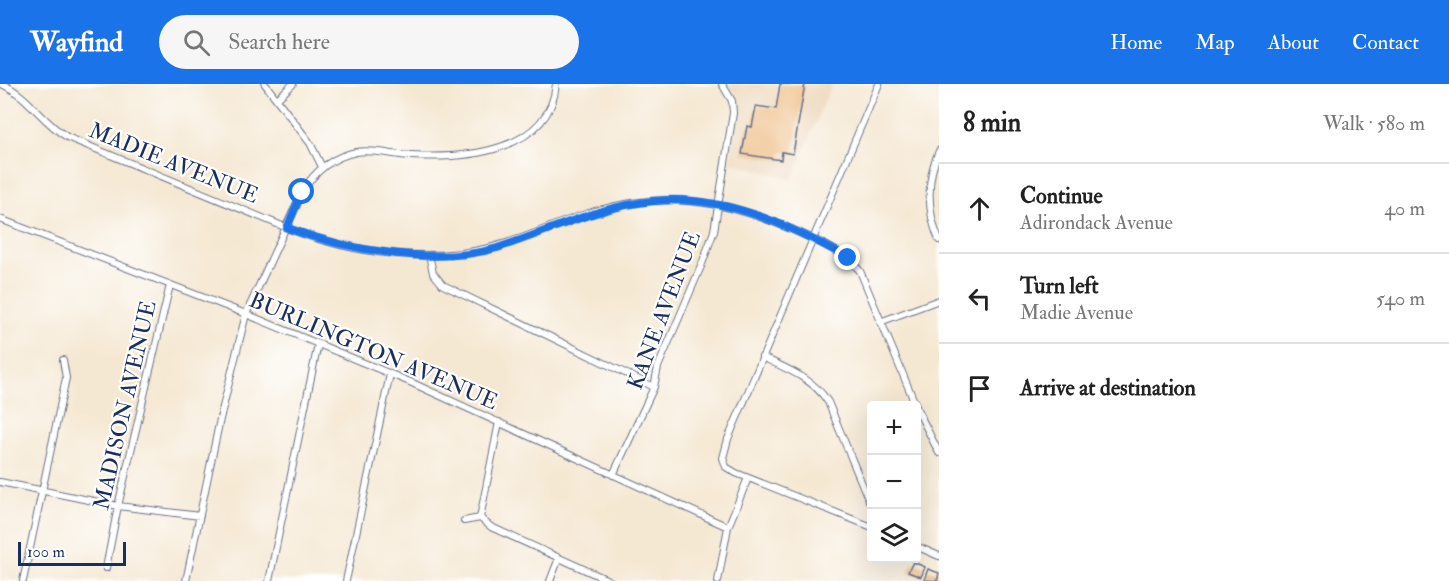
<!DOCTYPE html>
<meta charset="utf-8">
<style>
:root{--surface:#fff;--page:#f6f6f6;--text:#222;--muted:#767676;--line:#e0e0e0;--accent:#1a73e8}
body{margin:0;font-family:"IM FELL Double Pica",serif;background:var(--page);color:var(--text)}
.controls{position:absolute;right:18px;bottom:18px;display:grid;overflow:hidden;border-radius:6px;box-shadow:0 6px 24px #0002}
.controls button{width:54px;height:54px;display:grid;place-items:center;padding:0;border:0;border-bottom:2px solid var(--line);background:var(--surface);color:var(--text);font:30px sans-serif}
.scale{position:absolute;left:18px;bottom:15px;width:108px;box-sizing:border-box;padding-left:6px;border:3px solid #1b2f5e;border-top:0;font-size:16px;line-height:21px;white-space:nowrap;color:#1b2f5e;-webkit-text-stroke:4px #fff;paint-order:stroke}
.stop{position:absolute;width:18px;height:18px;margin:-14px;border:4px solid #1a73e8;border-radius:50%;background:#fff}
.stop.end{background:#1a73e8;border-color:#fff;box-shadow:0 2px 6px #0008}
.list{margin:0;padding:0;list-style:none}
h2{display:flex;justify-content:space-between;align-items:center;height:78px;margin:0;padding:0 24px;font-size:26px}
h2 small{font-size:20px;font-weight:400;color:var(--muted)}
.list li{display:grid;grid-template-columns:39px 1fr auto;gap:18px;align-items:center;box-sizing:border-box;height:90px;padding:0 24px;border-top:2px solid var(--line)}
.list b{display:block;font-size:22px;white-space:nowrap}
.list p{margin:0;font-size:20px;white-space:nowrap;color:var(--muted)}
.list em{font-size:20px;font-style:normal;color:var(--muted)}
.icon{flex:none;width:33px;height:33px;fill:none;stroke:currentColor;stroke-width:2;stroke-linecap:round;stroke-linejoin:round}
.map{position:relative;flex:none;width:939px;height:497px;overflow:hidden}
header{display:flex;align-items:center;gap:36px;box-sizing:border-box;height:84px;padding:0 30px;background:var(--accent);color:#fff}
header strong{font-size:28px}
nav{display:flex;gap:33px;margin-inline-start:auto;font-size:21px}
.search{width:420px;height:54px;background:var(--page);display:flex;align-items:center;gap:15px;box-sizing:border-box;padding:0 21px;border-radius:33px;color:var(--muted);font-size:22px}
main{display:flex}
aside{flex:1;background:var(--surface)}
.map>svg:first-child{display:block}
</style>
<header>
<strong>Wayfind</strong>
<div class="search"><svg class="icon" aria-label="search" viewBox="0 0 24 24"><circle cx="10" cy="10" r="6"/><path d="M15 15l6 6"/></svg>Search here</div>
<nav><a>Home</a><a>Map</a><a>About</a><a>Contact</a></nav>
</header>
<main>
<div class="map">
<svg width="939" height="497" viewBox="0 0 939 497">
<rect width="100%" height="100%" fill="#fff"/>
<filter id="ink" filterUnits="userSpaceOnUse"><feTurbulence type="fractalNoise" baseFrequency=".0167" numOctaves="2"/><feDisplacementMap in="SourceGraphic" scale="12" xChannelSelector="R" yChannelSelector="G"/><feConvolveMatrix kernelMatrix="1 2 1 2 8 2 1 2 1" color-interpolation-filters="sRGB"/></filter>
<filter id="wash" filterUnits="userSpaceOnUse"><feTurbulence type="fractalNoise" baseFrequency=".008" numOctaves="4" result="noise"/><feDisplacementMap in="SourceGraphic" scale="24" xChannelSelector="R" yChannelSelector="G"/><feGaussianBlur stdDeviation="1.35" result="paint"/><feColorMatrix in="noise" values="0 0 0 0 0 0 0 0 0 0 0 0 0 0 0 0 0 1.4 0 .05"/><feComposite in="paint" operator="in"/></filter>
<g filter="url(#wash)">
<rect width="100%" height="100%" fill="#f5e8d3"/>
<path fill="#edd7ba" d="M728,0H832L792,95L730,78L737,34V24L735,14Z"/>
<g id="blocks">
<path fill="#edb87b" d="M780,0H805L793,70L782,68L781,76L742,70L747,42L752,43L756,22L776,25Z
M913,478L925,483L921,493L908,488Z
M928,485L939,489L937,497L924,496Z"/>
</g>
</g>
<g filter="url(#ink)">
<use href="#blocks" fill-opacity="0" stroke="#677087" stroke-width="1.5"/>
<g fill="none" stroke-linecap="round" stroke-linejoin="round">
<g stroke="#677087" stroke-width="8">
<path id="minor" d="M2,0C29,12 41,37 67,53L287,144C341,165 402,176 461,169C512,163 548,141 595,127C663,107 723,116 786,143C810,153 844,167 860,187L916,322
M265,0L310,59L322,83
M277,15L293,0
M939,67C926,95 927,128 939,156
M0,135L246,230L410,298L728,443
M429,171L433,189L443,201L654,303
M880,238L939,216
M762,273C787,285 813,294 828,318L872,424
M916,323L939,369
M499,338L480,434L491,443L610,497
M613,391L654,303L658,283L702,180L714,147L733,29L732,17L722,0
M0,398L118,422L200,432
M464,437L480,434
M872,443L736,389L726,383L723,374L728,355L879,0
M916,462L939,472
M106,484L118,422L170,201
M23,497L66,294L63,276
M186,497L220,335L246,230L302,108C314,88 332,73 356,68C374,65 392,71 411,72C465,75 550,68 556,0
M269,497L318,260
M346,497L390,290
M550,497L559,474
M718,497L728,443L748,394"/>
</g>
<use href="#minor" stroke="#fff" stroke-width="6"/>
</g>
</g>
<g fill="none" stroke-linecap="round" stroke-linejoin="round" filter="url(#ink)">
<path stroke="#1a73e8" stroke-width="8" d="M302,108L287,144C346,166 435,182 497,164C551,147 597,122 654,117C723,110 789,141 848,174"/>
</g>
<g text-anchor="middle" stroke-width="4.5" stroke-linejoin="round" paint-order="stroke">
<g font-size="22" fill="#1b2f5e" stroke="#fff">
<text transform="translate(174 78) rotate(22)" y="8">MADIE AVENUE</text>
<text transform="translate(663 226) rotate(-69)" y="8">KANE AVENUE</text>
<text transform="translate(374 266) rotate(23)" y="8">BURLINGTON AVENUE</text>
<text transform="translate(124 321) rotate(-77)" y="8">MADISON AVENUE</text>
</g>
</g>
</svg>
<div class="controls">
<button>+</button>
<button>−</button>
<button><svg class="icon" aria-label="layers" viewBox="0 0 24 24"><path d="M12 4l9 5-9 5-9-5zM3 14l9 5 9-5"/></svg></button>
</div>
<div class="scale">100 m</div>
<div class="stop" style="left:302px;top:108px"></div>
<div class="stop end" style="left:848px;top:174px"></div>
</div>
<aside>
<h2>8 min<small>Walk · 580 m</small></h2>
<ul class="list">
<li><svg class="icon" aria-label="ahead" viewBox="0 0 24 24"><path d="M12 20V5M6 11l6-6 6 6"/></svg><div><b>Continue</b><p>Adirondack Avenue</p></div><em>40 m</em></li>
<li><svg class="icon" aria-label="left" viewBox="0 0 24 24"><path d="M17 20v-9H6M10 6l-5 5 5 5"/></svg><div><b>Turn left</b><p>Madie Avenue</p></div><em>540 m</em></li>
<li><svg class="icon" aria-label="arrive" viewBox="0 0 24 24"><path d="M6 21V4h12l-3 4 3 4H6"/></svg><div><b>Arrive at destination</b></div></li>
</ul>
</aside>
</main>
